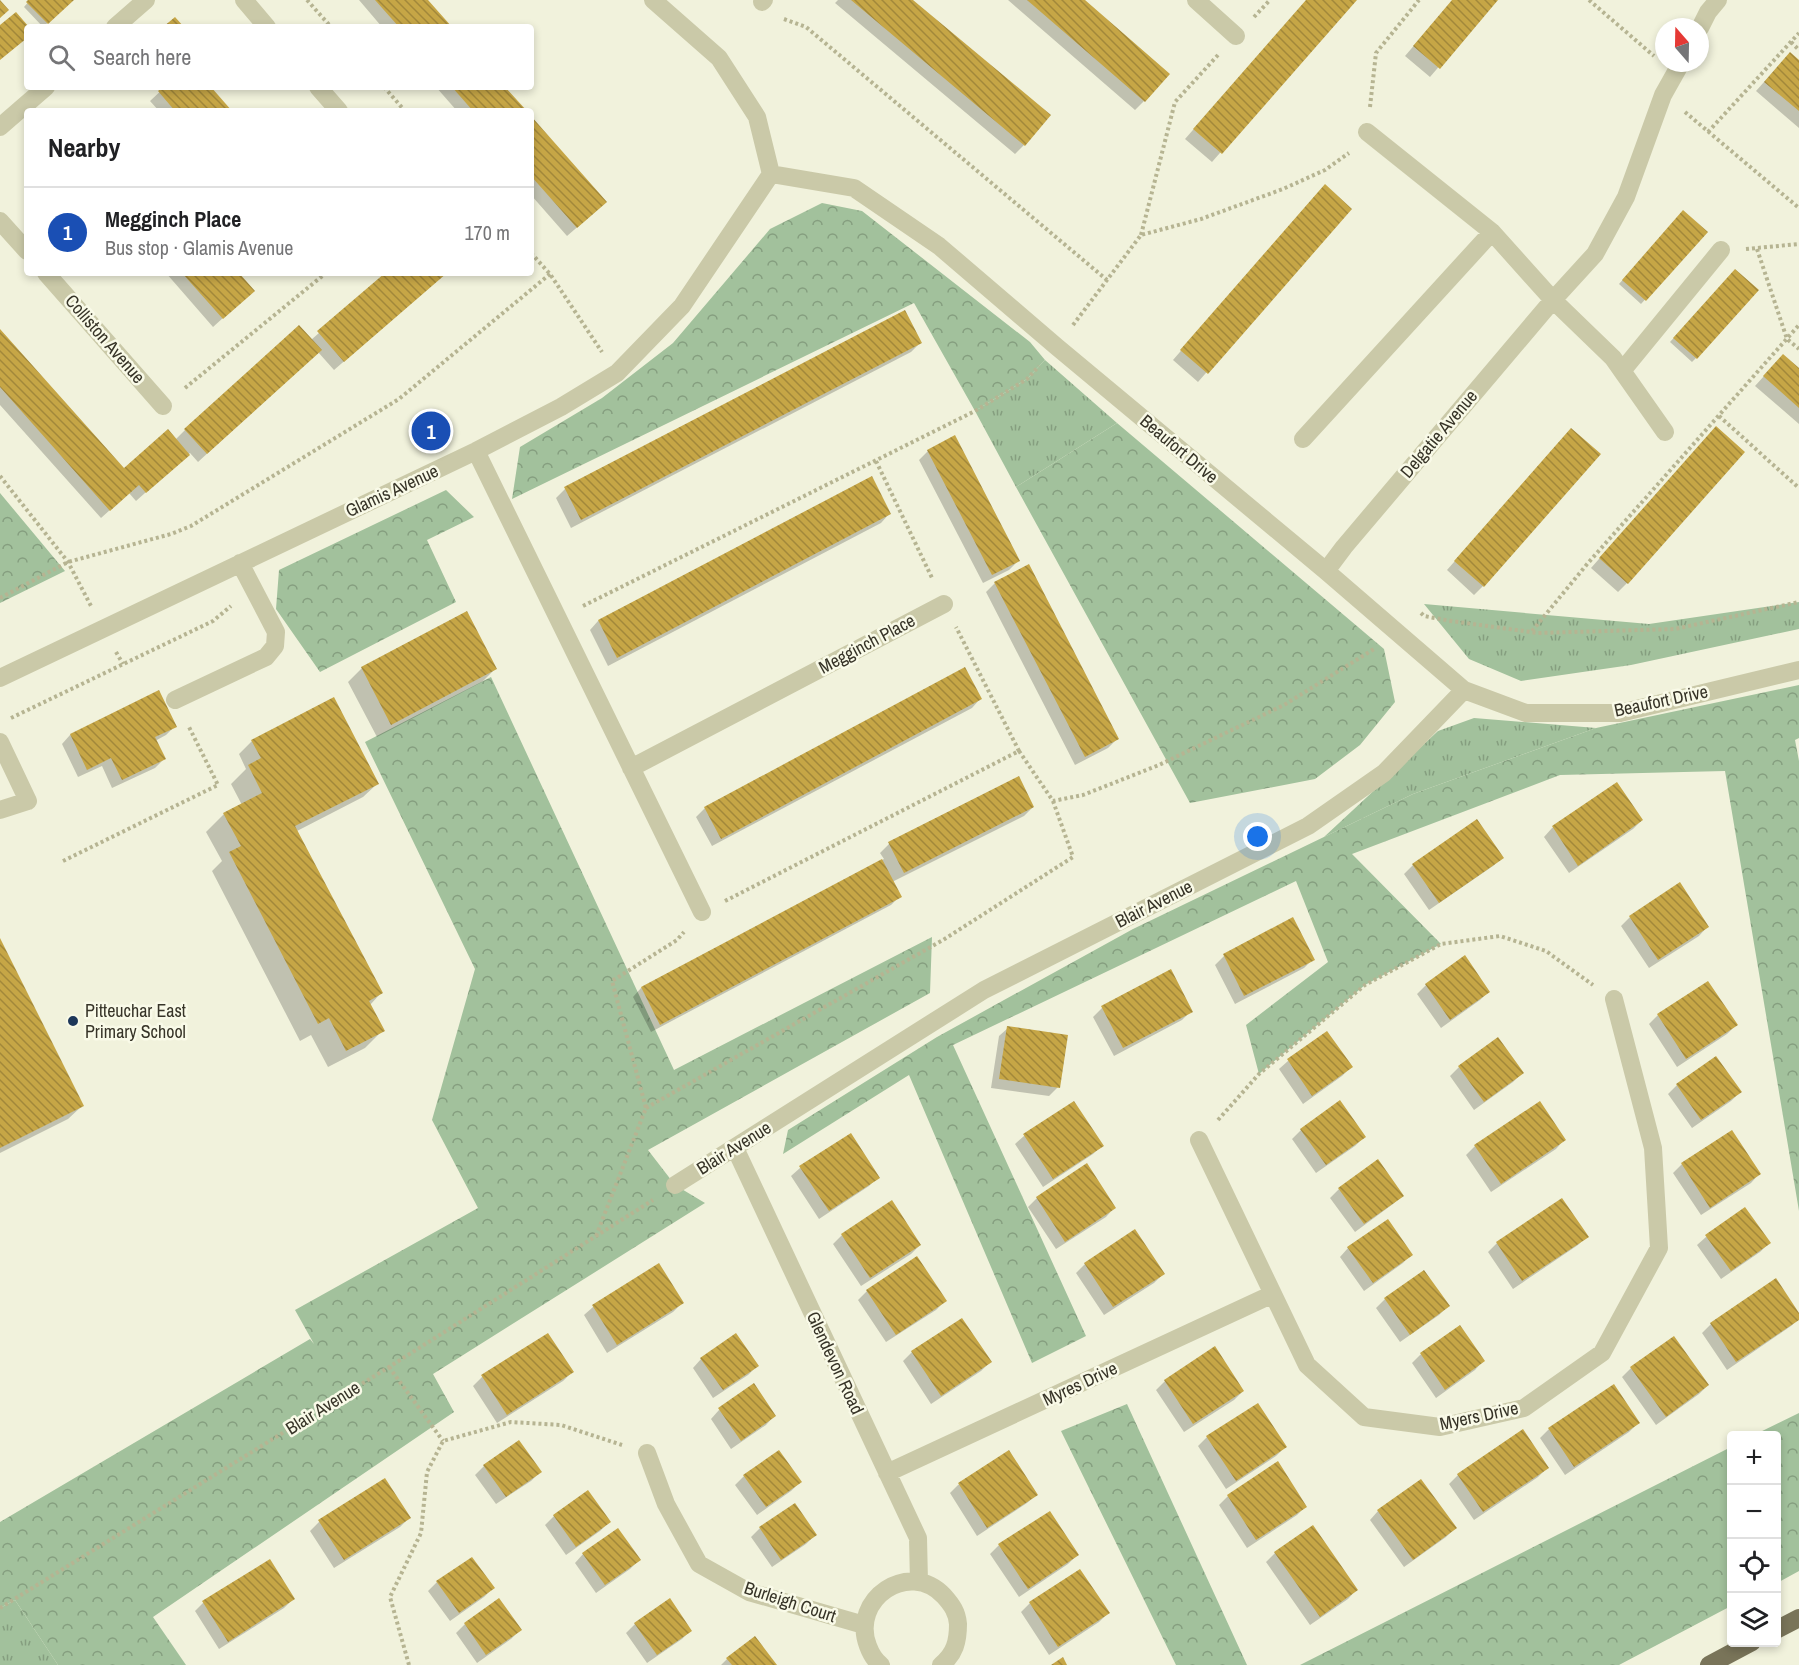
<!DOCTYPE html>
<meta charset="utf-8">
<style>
:root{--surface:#fff;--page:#f2f2f2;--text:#202124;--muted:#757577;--line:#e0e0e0;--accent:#1d3759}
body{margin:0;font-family:"Archivo Narrow",sans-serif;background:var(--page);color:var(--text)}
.controls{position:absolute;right:18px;bottom:18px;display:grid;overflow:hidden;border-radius:6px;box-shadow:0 3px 9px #0003}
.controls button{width:54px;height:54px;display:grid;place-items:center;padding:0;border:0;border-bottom:2px solid var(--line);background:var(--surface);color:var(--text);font:30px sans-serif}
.compass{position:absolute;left:1655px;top:18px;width:54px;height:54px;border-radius:50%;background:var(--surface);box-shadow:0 3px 9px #0003;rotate:340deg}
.you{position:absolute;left:1258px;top:837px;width:21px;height:21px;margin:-15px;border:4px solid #fff;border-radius:50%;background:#1a73e8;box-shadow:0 0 0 9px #1a73e833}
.badge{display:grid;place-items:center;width:39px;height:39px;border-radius:50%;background:var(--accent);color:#fff;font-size:20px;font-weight:700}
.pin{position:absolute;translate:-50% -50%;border:3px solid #fff;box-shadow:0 2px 6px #0006}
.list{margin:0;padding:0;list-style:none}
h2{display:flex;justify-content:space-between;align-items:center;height:78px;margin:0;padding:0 24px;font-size:26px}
h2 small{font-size:20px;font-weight:400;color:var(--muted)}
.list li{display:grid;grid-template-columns:39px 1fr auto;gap:18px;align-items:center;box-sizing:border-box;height:90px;padding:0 24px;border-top:2px solid var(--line)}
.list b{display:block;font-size:22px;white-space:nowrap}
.list p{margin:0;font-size:20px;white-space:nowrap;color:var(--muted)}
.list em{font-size:20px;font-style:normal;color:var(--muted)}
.icon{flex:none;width:33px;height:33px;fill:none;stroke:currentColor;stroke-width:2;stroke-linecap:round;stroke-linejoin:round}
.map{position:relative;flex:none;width:1799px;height:1665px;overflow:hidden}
.search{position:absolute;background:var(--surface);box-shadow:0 3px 9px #0003;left:24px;top:24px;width:510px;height:66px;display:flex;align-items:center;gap:15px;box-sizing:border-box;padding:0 21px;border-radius:6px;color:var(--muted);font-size:22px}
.panel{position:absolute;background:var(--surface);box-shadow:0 3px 9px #0003;left:24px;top:108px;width:510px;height:168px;border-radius:6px}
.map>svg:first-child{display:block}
</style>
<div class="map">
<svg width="1799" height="1665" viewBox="0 0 1799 1665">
<defs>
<pattern id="grass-tufts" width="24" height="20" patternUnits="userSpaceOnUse" patternTransform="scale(1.5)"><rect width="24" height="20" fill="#a2c19c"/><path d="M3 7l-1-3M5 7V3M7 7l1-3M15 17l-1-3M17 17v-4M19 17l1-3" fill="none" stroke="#859e7f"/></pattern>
<pattern id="forest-crowns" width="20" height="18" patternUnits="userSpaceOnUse" patternTransform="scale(1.5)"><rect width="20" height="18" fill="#a2c19c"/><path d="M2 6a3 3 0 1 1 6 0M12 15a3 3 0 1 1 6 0" fill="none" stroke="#859e7f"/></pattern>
<pattern id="building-back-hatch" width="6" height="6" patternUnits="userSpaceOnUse" patternTransform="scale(1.5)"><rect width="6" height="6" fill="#c6a646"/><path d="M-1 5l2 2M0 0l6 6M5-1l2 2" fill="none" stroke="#a2883a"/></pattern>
</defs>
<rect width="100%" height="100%" fill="#f1f2dc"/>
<path fill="url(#grass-tufts)" d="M1045,360L1117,423L1016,487L975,411L1027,379Z
M1799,602V629L1631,665L1521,681L1469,659L1424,604L1649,624Z
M1474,718L1596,728L1413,794L1324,837L1438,731Z
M15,1600L58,1665H0V1608Z"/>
<path fill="url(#forest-crowns)" d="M822,203L862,211L1030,342L1045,360L1027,379L975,411L914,303L512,499L520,447L602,398L673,343L770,229Z
M1117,423L1384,649L1395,702L1360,745L1315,779L1190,803L1016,487Z
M446,490L474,517L427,540L456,602L320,672L276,609L279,570Z
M0,493L65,571L0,603Z
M491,677L674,1070L932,937L930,993L648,1150L675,1185L705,1203L433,1374L454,1412L153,1617L186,1665H58L15,1600L0,1608V1522L310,1339L314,1344L295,1310L478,1208L432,1120L475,969L365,742Z
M1799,685V738L1795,740L1799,761V1211L1725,771L1560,775L1352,854L1441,944L1365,985L1259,1074L1246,1025L1328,962L1296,881L953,1045L1086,1336L1032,1363L909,1075L783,1154L788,1130L937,1037L1133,929L1413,794L1596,728Z
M1127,1404L1247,1665H1176L1061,1431Z
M1799,1413V1571L1777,1583L1776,1436L1754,1435Z
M1731,1447V1606L1619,1665H1300Z"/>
<path fill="#0003" d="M30,0H72L43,27L24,7Z
M359,0H426L450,27H382Z
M838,0H910L1024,145L1015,154L835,3Z
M1008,0H1082L1144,101L1135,110Z
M1307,0H1355L1212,162L1185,139Z
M1453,0H1496L1430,77L1405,56Z
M1799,62V128L1756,91L1781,63Z
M165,87H209L230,111H159L150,101Z
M436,87H503L524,111H457Z
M531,118L596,211L567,236L531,195Z
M1316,195L1350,209L1198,382L1173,360Z
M1680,216L1706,232L1641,304L1619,284Z
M1735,271L1696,358L1692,362L1670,342Z
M166,273H238L244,299L213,327Z
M387,273H446L334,370L318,352L198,462L190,453L136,501L129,493L101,518L0,405V331L124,470L175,440L185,430L311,340Z
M904,313L920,343L911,352L571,528L556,498L565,489Z
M1774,365L1799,370V424L1755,386Z
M1707,437L1627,583L1618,592L1591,568Z
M1562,439L1483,586L1474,595L1447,570Z
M928,451L1018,561L1009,570L983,583L919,460Z
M871,478L889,514L881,523L608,666L590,630L598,621Z
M995,583L1117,739L1108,748L1075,765L986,592Z
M362,668L495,669L482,682L377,737L348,682Z
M158,692L175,726L166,735L155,741L164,759L155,768L112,788L102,766L78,777L62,744L70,735Z
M980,699L972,708L712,846L696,817L705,808Z
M252,741L377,784L363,797L297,831L381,993L370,1005L383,1030L365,1048L328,1067L311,1035L300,1041L212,871L222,861L206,832L224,814L242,805L231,784L246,769L239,754Z
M1617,784L1642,820L1633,829L1569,873L1544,837L1552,828Z
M1033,807L1024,816L892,882L900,896L891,905L651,1032L633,997L641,988L884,859L880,853L889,844Z
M1477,821L1502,858L1493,866L1429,910L1404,874L1413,865Z
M1679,884L1707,927L1699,936L1649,968L1621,926L1630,917Z
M1292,920L1313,959L1304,968L1235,1004L1215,965L1224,956Z
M0,941L82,1106L68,1119L0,1153Z
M1464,957L1489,991L1480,1000L1441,1028L1417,994L1426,985Z
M1170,971L1191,1011L1182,1020L1114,1056L1093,1017L1102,1008Z
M1708,983L1736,1025L1727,1034L1677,1067L1649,1024L1658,1015Z
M1008,1028L1058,1087L1049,1096L991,1088L999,1036Z
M1327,1033L1351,1067L1342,1076L1303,1104L1279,1069L1288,1061Z
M1716,1058L1740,1092L1731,1101L1692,1128L1668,1094L1677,1085Z
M1459,1067L1522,1073L1513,1082L1474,1110L1450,1076Z
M1340,1102L1364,1137L1355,1146L1316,1173L1292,1139L1301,1130Z
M1732,1132L1759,1174L1751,1183L1701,1215L1673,1173L1682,1164Z
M1024,1136L1102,1145L1093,1154L1043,1187L1015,1144Z
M1564,1140L1556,1149L1491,1192L1466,1155L1475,1146Z
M1086,1165L1114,1208L1106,1217L1056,1249L1028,1207L1037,1198Z
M800,1168L878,1177L869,1186L819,1219L791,1176Z
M1339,1189L1402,1196L1393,1204L1355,1232L1330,1198Z
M842,1235L920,1245L911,1254L861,1286L833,1244Z
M1587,1236L1578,1245L1513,1289L1488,1252L1497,1243Z
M1706,1237L1769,1243L1760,1252L1721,1279L1697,1245Z
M1348,1248L1411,1254L1403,1263L1364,1291L1340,1257Z
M1085,1264L1163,1274L1154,1283L1104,1315L1076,1273Z
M658,1265L682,1303L673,1312L607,1353L584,1315L593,1307Z
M867,1291L945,1301L936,1310L886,1342L858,1300Z
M1385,1299L1448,1306L1439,1315L1400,1342L1376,1308Z
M1799,1316V1319L1791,1326L1727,1370L1702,1333L1711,1324Z
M1459,1328L1483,1361L1475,1370L1436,1398L1412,1363L1420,1355Z
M912,1352L990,1362L981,1371L931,1404L903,1361Z
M701,1359L757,1366L748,1375L713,1398L693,1368Z
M1631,1368L1708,1385L1699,1394L1656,1425L1622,1377Z
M572,1372L563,1381L497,1423L473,1386L482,1377Z
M1165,1381L1243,1391L1234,1400L1184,1432L1156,1390Z
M719,1410L774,1416L766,1425L731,1449L711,1419Z
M1638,1423L1629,1432L1565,1475L1540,1438L1549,1429Z
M1207,1437L1285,1447L1276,1456L1226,1489L1198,1446Z
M1008,1452L1036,1495L1027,1503L977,1536L950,1493L958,1485Z
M1277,1464L1306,1506L1297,1515L1247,1548L1219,1505L1228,1496Z
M484,1466L540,1472L531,1481L496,1504L475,1475Z
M1547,1468L1538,1477L1474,1520L1449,1484L1458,1475Z
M744,1476L800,1482L791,1491L757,1515L735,1485Z
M588,1492L609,1522L600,1531L566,1555L545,1525L554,1516Z
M794,1505L815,1535L806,1544L772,1567L751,1537L760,1528Z
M1378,1511L1455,1528L1446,1537L1404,1567L1370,1520Z
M409,1518L400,1527L334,1568L310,1531L319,1522Z
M999,1545L1077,1555L1068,1564L1019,1597L990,1554Z
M1275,1553L1356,1590L1348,1599L1310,1625L1266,1562Z
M583,1554L639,1560L630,1569L596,1593L575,1563Z
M437,1582L493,1588L484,1597L450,1621L428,1591Z
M293,1599L284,1608L219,1649L195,1611L203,1603Z
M1030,1603L1108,1613L1099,1622L1049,1655L1021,1612Z
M465,1624L520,1630L511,1639L477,1663L456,1633Z
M635,1624L690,1631L682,1639L647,1663L626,1633Z
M727,1659L775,1665H721Z"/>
<path fill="url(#building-back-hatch)" d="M0,0L9,10L0,18Z
M28,0H74L48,24L26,2Z
M375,0H428L452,27H399Z
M851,0H913L1051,115L1025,146Z
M1027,0H1085L1170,74L1145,102Z
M1306,0H1357L1222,154L1193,129Z
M1452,0H1498L1440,69L1413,46Z
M16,12L29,27H27V38L0,60V25Z
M175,17L184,27H163Z
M1790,52L1799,60V111L1764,82Z
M163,87H211L232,111H175L158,91Z
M452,87H505L527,111H473Z
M531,116L607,202L577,228L531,176Z
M1325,184L1352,209L1208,374L1180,350Z
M1683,210L1708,232L1646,301L1622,280Z
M1735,269L1759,290L1697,359L1673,338Z
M182,273H239L255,291L223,319Z
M385,273H447L344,362L317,331Z
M905,310L922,343L581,520L564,487Z
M299,325L322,350L207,454L184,429Z
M0,329L124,468L168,429L190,455L146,493L139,485L110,511L0,387Z
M1783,354L1799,368V408L1763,376Z
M1716,426L1745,452L1628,584L1599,558Z
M1571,428L1601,454L1484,587L1454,561Z
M955,435L1020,561L992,575L927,450Z
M872,476L891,514L617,658L598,620Z
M1029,564L1119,739L1085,757L994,582Z
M467,611L497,669L391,725L361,667Z
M965,667L982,699L721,839L704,807Z
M159,690L177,727L155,737L166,759L122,780L111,758L87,770L70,734Z
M334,697L379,784L295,826L383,993L369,1001L385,1031L346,1051L329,1018L318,1024L229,852L241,846L223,813L262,793L248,765L261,758L251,740Z
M1019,776L1034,807L904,873L888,842Z
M1617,782L1643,820L1578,866L1552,826Z
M1477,819L1504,858L1439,903L1412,864Z
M882,859L902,897L660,1025L641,987Z
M1680,882L1709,927L1658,960L1629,916Z
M1293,917L1315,960L1244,996L1223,954Z
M0,938L84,1106L0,1148Z
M1465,955L1490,992L1450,1020L1425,984Z
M1171,969L1193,1012L1123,1048L1101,1006Z
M1708,981L1738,1025L1686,1059L1657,1014Z
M1007,1026L1068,1035L1060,1088L999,1079Z
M1327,1031L1353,1067L1312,1096L1287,1059Z
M1498,1037L1524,1073L1484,1102L1458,1066Z
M1716,1056L1742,1092L1701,1120L1676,1084Z
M1340,1100L1366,1137L1326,1165L1300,1129Z
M1074,1101L1104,1146L1053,1179L1023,1134Z
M1540,1101L1566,1140L1501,1184L1474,1145Z
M1732,1130L1761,1174L1710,1208L1681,1163Z
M851,1133L880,1178L829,1211L799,1166Z
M1378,1159L1404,1196L1364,1224L1338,1188Z
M1087,1163L1116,1208L1065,1242L1036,1197Z
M1562,1198L1589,1237L1522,1281L1496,1242Z
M892,1200L921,1245L870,1278L841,1234Z
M1745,1207L1771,1243L1731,1271L1705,1235Z
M1388,1219L1413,1255L1373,1283L1347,1247Z
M1135,1229L1165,1274L1113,1307L1084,1263Z
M917,1256L947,1301L896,1335L866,1290Z
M659,1263L684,1303L617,1345L592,1305Z
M1424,1270L1450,1306L1410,1335L1384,1298Z
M1776,1278L1799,1313V1320L1736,1362L1710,1323Z
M962,1318L992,1362L941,1396L911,1351Z
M1460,1325L1485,1361L1445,1390L1420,1353Z
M548,1333L574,1372L507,1415L481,1375Z
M736,1333L759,1366L723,1390L700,1358Z
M1674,1336L1709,1385L1666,1417L1630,1367Z
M1215,1346L1244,1391L1193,1424L1164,1380Z
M754,1383L776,1416L741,1441L718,1408Z
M1614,1384L1640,1423L1574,1467L1548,1428Z
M1258,1403L1287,1447L1236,1481L1206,1436Z
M1523,1429L1549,1468L1483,1512L1457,1474Z
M519,1440L542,1472L506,1497L483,1465Z
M779,1450L802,1482L766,1507L743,1475Z
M1009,1450L1038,1495L987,1528L958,1483Z
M1278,1461L1307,1507L1256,1540L1227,1495Z
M385,1478L411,1518L344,1560L318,1520Z
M1421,1479L1457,1528L1413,1560L1377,1510Z
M588,1490L611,1522L576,1547L553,1515Z
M795,1503L817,1535L781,1560L759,1527Z
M1050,1511L1079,1555L1028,1589L998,1544Z
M1313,1525L1358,1590L1320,1617L1274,1552Z
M618,1528L641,1560L605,1585L582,1553Z
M472,1557L495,1588L459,1613L436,1581Z
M270,1559L295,1599L228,1642L202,1601Z
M1080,1569L1110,1613L1058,1647L1029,1602Z
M499,1598L522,1630L486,1655L464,1623Z
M670,1598L692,1631L657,1655L634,1623Z
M755,1636L777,1665H732L726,1658Z
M1063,1657L1067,1665H1051Z"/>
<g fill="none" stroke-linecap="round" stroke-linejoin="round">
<path stroke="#b6b492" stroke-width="4" stroke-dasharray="3 3" stroke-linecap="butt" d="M307,0L331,27
M1589,0L1654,56
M1254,17L1270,0
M784,19L806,27L1107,280
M1791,42L1799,50
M384,87L405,111
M1370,107L1376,53L1419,0
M1685,112L1799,208
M1708,132L1799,33
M1141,235L1175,102L1218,55
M1746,249L1799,244
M1757,249L1787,339L1799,349
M531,253L550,274L602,352
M1073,325L1141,235L1201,219L1283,189L1325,170L1349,153
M185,388L326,273
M1719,416L1799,488
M876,461L933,580
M0,476L68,562L91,606
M0,598L68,562L171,534L191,526L399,399L550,274
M583,606L975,411L1027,379L1039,366
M1421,613L1424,616L1451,621L1538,633L1675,629L1799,602
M1532,631L1588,563L1799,325
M116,652L123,664
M11,718L213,621L231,606
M1019,751L1053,801L1083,795L1159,765L1284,705L1374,649
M63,861L218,785L188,725
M725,901L1019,751L956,627
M646,1108L943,940L1073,857L1053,801
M1218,1120L1259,1074L1365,985L1441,944L1500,936L1546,951L1593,985
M596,1236L646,1108L612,981L677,940L684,932
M389,1367L443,1441
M0,1608L389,1367L653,1200
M409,1665L390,1597L421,1533L427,1472L443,1441L511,1422L561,1425L622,1445"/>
<path stroke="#cac9a8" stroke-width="18" d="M244,0L267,27
M653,0L719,58L757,117L771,174
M1196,0L1236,36
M762,2L764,0
M115,27L146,0
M1700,28L1708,12L1718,0
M318,87L339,111
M0,127L46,87
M1367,132L1492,232L1553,300L1613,358L1665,432
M771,174L854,188L939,246L1057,347L1326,571L1464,690L1526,713H1620L1799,670
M0,221L27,251
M46,273L163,406
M1622,371L1721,250
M1303,439L1492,232
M476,451L702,912
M1326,571L1344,547L1553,300L1595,254L1626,197L1663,95L1681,63
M0,678L476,451L561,407L617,373L682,306L771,174
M175,700L266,657L275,646L276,632L240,563
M0,742L28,801L0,810
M631,768L944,604
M1199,1140L1307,1365L1364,1417L1440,1427L1524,1408L1602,1353L1659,1248L1653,1148L1614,999
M735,1148L918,1538L919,1582
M675,1185L984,990L1308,826L1384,773L1464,690
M647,1453L666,1504L699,1564L749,1592L864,1625
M887,1473L1273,1294
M881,1665C874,1660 871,1654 868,1646C850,1599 909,1559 944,1596C952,1605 957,1612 958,1624C958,1641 955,1654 941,1665"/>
<path stroke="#797459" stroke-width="18" d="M1776,1630L1799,1618
M1709,1665L1752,1642"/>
</g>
<circle fill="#1d3759" stroke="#f9fae8" stroke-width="2" cx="73" cy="1021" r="6"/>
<g text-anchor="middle" stroke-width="5" stroke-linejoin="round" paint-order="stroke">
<g font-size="18" fill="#373428" stroke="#f9fae8">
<text transform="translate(105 339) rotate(49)" y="6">Colliston Avenue</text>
<text transform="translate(1439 434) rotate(-50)" y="6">Delgatie Avenue</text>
<text transform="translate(1179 449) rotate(40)" y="6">Beaufort Drive</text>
<text transform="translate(392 491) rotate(-25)" y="6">Glamis Avenue</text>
<text transform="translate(867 644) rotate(-28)" y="6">Megginch Place</text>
<text transform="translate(1661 701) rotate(-12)" y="6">Beaufort Drive</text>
<text transform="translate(1154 904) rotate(-27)" y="6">Blair Avenue</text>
<text transform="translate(734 1148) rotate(-32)" y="6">Blair Avenue</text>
<text transform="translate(835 1363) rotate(65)" y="6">Glendevon Road</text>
<text transform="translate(1080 1384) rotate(-25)" y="6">Myres Drive</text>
<text transform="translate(323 1408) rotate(-32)" y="6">Blair Avenue</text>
<text transform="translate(1479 1416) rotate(-12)" y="6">Myers Drive</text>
<text transform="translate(790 1602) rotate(18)" y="6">Burleigh Court</text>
</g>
<g font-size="18" fill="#373428" stroke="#f9fae8" text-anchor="start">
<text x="85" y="1017">Pitteuchar East<tspan x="85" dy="21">Primary School</tspan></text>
</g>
</g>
</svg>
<div class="controls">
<button>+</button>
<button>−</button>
<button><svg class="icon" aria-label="locate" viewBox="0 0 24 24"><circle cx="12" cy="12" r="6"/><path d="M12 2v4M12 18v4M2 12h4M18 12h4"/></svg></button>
<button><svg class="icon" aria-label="layers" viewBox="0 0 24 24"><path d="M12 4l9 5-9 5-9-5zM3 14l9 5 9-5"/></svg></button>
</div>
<svg class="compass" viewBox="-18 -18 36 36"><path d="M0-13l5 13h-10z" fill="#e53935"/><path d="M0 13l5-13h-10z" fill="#757577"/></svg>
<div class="you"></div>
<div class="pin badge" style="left:431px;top:431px;background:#1a4fb4">1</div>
<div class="search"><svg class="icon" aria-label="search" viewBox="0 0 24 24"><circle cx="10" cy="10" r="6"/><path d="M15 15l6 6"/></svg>Search here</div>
<section class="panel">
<h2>Nearby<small></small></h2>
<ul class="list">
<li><span class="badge" style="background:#1a4fb4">1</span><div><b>Megginch Place</b><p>Bus stop · Glamis Avenue</p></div><em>170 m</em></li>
</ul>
</section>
</div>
